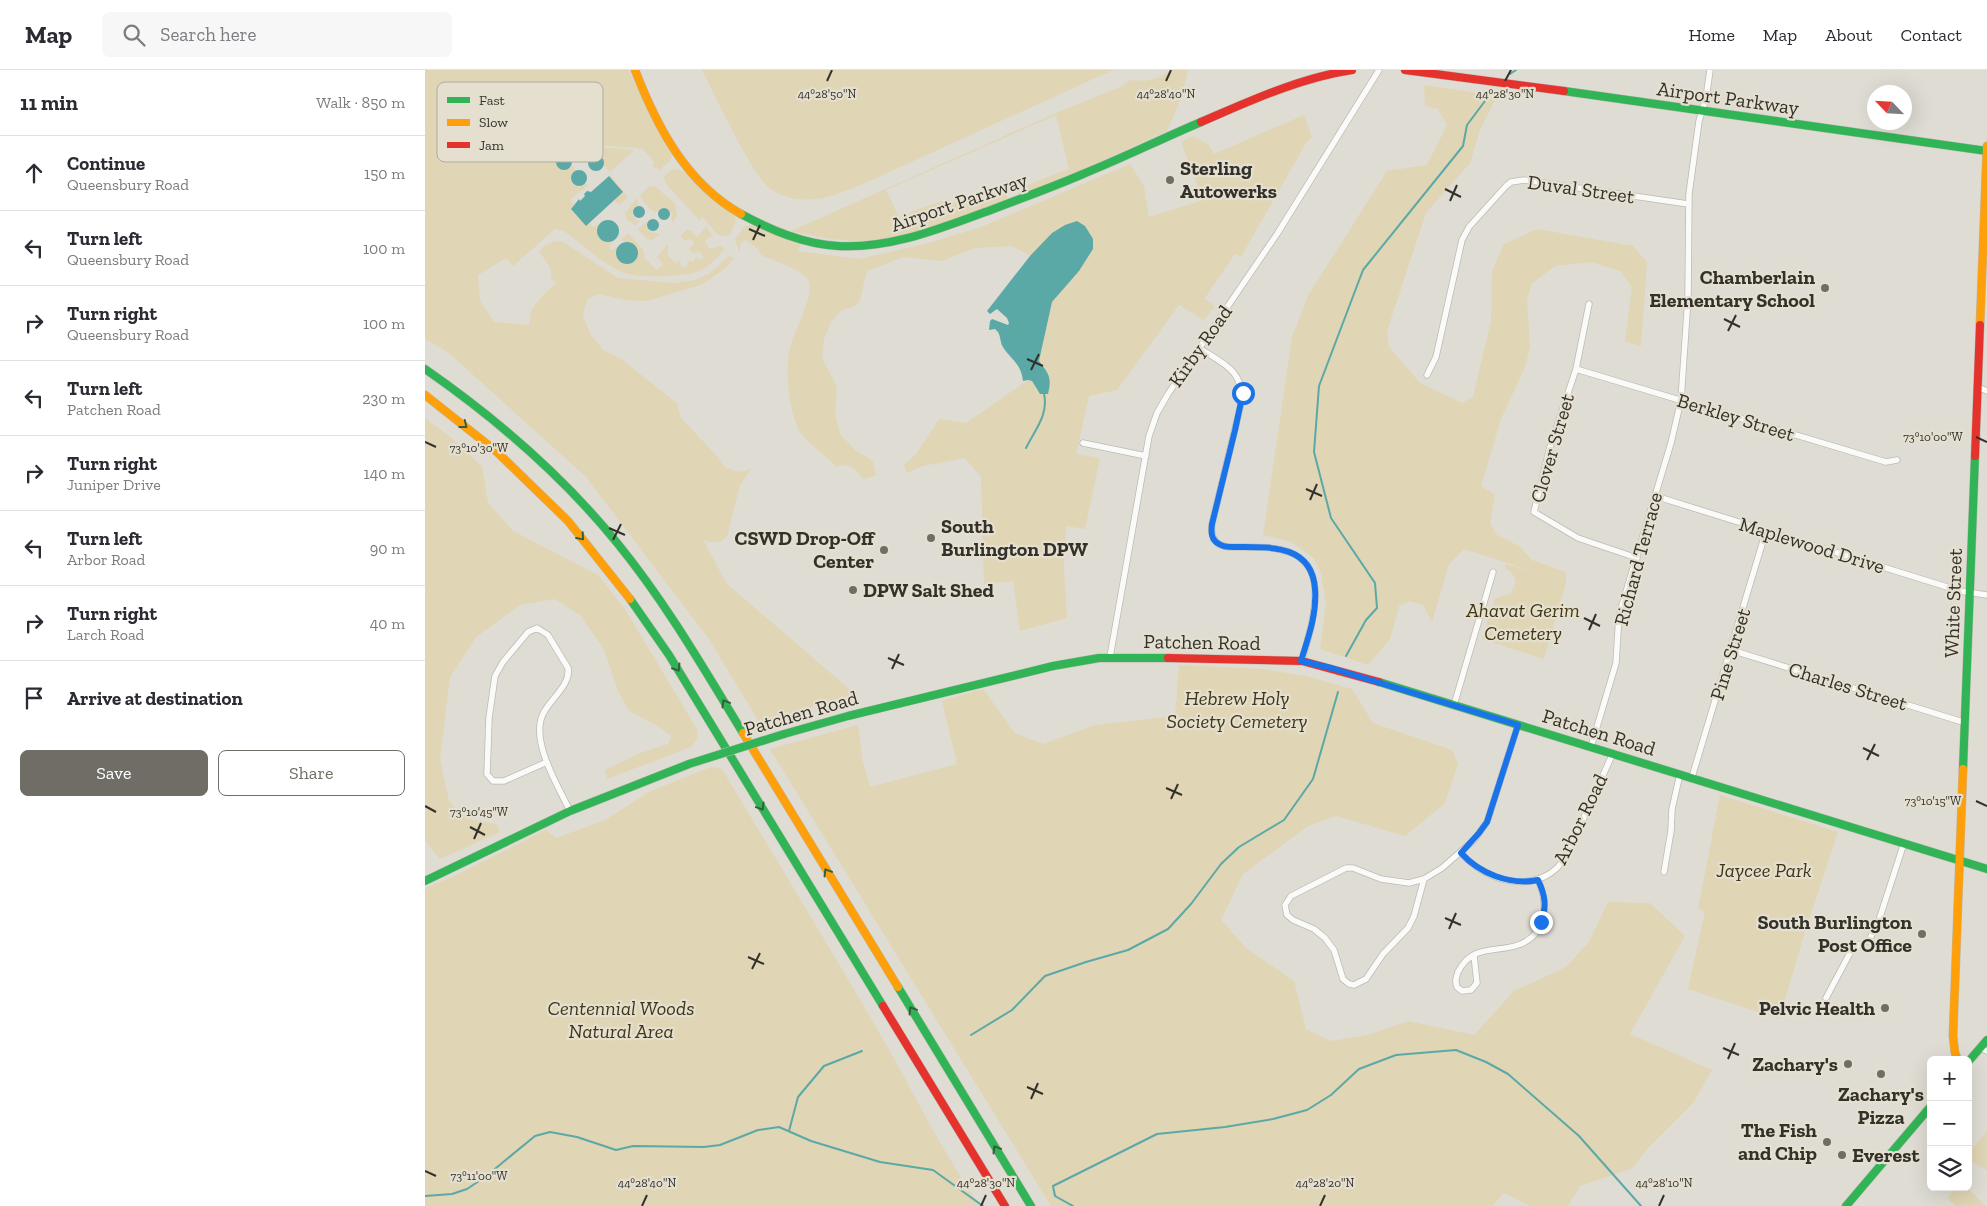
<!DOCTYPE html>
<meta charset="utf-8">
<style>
:root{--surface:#fff;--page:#f7f7f7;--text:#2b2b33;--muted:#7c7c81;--line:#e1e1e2;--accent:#6f6d66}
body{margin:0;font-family:"Zilla Slab",serif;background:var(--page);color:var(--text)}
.controls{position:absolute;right:15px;bottom:15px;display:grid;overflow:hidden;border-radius:8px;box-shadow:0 5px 20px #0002}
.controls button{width:45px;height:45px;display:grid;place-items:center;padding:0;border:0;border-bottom:1px solid var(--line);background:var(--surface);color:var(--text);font:25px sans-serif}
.compass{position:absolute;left:1442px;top:15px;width:45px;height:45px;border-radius:50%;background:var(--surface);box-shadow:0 5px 20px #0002;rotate:295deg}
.stop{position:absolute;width:15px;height:15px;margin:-11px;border:4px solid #1a73e8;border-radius:50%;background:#fff}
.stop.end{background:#1a73e8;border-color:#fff;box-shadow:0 1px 5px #0008}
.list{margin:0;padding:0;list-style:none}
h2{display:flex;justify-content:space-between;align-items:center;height:65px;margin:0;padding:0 20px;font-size:21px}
h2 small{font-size:16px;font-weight:400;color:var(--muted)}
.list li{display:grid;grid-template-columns:32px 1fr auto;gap:15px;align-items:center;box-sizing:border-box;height:75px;padding:0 20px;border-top:1px solid var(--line)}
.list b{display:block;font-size:19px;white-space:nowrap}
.list p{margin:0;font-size:16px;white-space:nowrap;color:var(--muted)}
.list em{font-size:16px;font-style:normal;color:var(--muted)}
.actions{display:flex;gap:10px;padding:15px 20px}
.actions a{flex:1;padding:11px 0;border:1px solid var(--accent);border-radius:8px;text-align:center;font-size:18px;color:var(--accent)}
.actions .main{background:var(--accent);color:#fff}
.icon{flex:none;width:28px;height:28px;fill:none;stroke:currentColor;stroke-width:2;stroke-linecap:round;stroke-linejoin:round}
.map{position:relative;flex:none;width:1562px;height:1136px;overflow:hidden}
header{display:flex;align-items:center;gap:30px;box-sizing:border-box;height:70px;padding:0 25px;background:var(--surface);border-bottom:1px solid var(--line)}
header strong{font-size:24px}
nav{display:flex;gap:28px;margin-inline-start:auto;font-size:18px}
.search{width:350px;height:45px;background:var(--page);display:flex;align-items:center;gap:12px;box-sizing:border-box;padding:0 18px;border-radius:8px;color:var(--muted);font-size:19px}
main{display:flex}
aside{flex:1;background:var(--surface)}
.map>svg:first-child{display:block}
</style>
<header>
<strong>Map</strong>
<div class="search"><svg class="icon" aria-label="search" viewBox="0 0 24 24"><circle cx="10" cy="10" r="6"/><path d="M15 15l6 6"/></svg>Search here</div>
<nav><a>Home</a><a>Map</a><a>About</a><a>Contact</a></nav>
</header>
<main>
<aside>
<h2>11 min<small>Walk · 850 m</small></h2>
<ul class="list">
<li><svg class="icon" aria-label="ahead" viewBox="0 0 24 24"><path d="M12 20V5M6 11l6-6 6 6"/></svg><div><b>Continue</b><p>Queensbury Road</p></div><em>150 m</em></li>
<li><svg class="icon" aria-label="left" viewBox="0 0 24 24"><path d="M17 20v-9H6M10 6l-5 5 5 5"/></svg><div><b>Turn left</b><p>Queensbury Road</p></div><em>100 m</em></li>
<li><svg class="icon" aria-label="right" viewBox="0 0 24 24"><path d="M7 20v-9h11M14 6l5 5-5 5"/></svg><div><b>Turn right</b><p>Queensbury Road</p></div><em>100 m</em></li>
<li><svg class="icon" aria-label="left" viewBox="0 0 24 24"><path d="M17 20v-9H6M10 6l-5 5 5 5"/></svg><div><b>Turn left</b><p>Patchen Road</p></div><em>230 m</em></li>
<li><svg class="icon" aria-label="right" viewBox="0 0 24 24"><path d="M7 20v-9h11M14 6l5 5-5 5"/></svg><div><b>Turn right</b><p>Juniper Drive</p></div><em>140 m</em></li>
<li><svg class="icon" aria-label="left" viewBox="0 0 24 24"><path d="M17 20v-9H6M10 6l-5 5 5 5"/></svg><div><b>Turn left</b><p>Arbor Road</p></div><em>90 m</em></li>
<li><svg class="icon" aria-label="right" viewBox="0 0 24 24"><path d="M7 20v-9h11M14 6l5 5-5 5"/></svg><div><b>Turn right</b><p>Larch Road</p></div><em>40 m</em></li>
<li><svg class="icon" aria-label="arrive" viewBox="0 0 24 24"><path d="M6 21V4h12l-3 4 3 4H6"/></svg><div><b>Arrive at destination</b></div></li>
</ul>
<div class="actions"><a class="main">Save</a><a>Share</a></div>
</aside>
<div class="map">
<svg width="1562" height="1136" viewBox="0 0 1562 1136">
<rect width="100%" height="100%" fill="#dfdcd4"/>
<path fill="#e0d5b4" d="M0,0H204L231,58L247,86L245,91L234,100L231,97L230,98L227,95L229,92L217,78L214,80L211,78L172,75L159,62L146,74L157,86L148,93L145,85L140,83L145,98L147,96L151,100L145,109L147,114L154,117L161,113L163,115L145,130L149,135L146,139L161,156L165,153L169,157L175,152L173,155L183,172L188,173L184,176L185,179L187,180L192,176C193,183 190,190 200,194L213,185L212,178L196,170L203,163L218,180L220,189L232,200L238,194L232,187L243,174V186L250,193L256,190L255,195L258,197H261L265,190L267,192L271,188L275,190L279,187L273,181L268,184L264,179L268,175V171L264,169L260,171L256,166L262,159L264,161L266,160L272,167L281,157L288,166L280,170L284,179L296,176L299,179L298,181C290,190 281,199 271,202C253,207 211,209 195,201C174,191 157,174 139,161L130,159L88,196L81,188L53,205L55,231L69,252L104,255C105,250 105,246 106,242C109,234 124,219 131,213L126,208V199L114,181C121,174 127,171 137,171L193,208L249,213L271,210L285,203L304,186L309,188L302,197L278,214L222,231L201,230L174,224L163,229L159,240L158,247L166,265L178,280L196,289L248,330L252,333L256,348L290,384L301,398L316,402L326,399L315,415L302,466C295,475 287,472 278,470L302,514L430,624L334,652L284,569L161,407L24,283L0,269Z
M277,0H688L438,114C423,120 406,128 390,129C372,131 353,127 340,114C332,105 325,93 319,82C304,56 291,28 277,0Z
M746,0H763L757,26L742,61L666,96L596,125L589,120L644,99L631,45L461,120L475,149L488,141L523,129L526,134L576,116L581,119L582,129C537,146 488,170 438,171C414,171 390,167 366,161L636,41L697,16L706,10C720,12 735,9 746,0Z
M999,15L1072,26L1055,60L1045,93L1001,143L962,261L964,277L995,313L1037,333L1048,327L1066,251L1067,201L1079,174L1112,159L1208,176L1222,192L1216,276L1200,271L1207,217L1195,201L1166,192L1130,196L1107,213L1102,229L1105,277L1100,297L1076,349L1056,416L1070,425L1065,454L1072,465L1094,476L1107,490L1141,502V512L1119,589L1057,569L1069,531C1077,521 1085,532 1091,511L1087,503L1080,498L1081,494L1113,503L1039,479L1024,494L1007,552L998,535L984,531L974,536L965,569L943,595L895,579L901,533L896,504L889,488L867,472L838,465L867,267L884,224L962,101L1002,95L1022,55L1013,39L1000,36Z
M879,45L887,67L881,73L816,187L810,184L779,229L790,236L779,250L754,235L692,320L664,326L651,384L675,388L660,459L641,456L639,498L642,548L595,561L588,511L559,514L556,407L540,388L497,396L482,403L479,395L492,383L514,349L541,353L603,310L607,311L613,323L625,305L614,291L627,232L654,201L668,179L627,163L605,186L587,176L550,178L517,191L478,187L442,201L435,230L430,236L417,240L406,252L399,269L397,288L412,317L410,343L415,364L430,380L448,391L451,406L437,409C430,396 423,393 409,397L410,395C402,387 378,369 374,360C363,338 359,298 366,274C370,259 391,223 383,209C377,200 346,189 336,185L333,179L321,170L316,173L314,182L310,169L320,156L327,155L376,174L373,181L434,189L504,173L556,157L705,94L719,116L724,147L778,130L756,72L768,66L784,75L789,84Z
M173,77L209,80L185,102L179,96L177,86L168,85L163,91L161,87Z
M249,99L259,101L309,145L311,152L304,165L297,166L292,164L277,146L275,151L242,115L239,109L240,105Z
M185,105L203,127L194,135L189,130L198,122L184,106Z
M225,116L231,117L250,134L252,146L247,153V143L242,139L237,138L231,142L226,140L218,131V128L214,126Z
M213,127V136L208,139L207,144L211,150L215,151L210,155L201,149L200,143Z
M222,151L221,156L225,162L235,164L227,170L222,169L214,160V158Z
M0,348L34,374L57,397L63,433L88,461L173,505L200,539L273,661L272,669L266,677L182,709L180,700L215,683L243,674L246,666L233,656L204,641L193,621L179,579L155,545L130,529L95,535L51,567L25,607L15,689L24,731L43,749L71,754L75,762L15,789L0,771Z
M754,595L837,599L881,606L927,619L948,653L1027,680L1033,694L1020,733L980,766L911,746L883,756L818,804L796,850L821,878L869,911L881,959L906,971L943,965L983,951L1049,965L1089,921L1141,897L1164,872L1183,832L1225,833L1260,866L1205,964L1287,1000L1268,1033L1222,1079L1208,1098L1155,1116L1143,1136H1105L1079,1123L1067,1136H626L345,679L433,655L438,692L445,717L532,694L517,631L558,619L590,663L618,674L670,655L750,646Z
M286,697L297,699C351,789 405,878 458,969C490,1025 518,1083 555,1136H0V818L27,807L121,760L131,768L180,750L226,721Z
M1295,725L1413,762L1380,862L1354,949L1263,919L1280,841L1273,839Z
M1562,1061V1100L1543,1090V1084Z
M1532,1117H1541L1561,1136H1531L1522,1128Z"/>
<path fill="#5aa9a7" d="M131 92a8 8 0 1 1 16 0a8 8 0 1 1-16 0Z
M163 93a8 8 0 1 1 16 0a8 8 0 1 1-16 0Z
M146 108a8 8 0 1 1 16 0a8 8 0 1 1-16 0Z
M184,106L198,122L161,156L146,139L154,129L155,131L160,126L159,124L162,121L166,122Z
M208 142a6 6 0 1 1 12 0a6 6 0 1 1-12 0Z
M233 144a6 6 0 1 1 12 0a6 6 0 1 1-12 0Z
M222 155a6 6 0 1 1 12 0a6 6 0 1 1-12 0Z
M172 161a11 11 0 1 1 22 0a11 11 0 1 1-22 0Z
M652,151L660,156L665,164L668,169V179L654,201L627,232L614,291C624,304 627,307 623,324H615L607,311L603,310L598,311C596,293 586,290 578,277C575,273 576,267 573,262L570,259L564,260L565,251L567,249L583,255L584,253L582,248L572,239L565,244L562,241L605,186L627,163L640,155Z
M191 183a11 11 0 1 1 22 0a11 11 0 1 1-22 0Z"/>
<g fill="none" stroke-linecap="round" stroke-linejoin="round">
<path stroke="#5aa9a7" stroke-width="2" d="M1085,4L1091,0
M601,378C609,361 624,345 619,324
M921,586L941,550L952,538L950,513L906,448L889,382L894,316L938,200L1038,76L1042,55L1066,23
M546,965L587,940L620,906L661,892L703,880L743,859L766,834L796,794L814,777L859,750L888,709L913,622
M364,1061L373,1027L399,996L437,981
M0,1126L27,1124L42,1119L60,1107L110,1066L125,1062L152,1067L191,1080L208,1076L279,1077L295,1075L333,1060L354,1057L386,1071L455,1092L508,1100L558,1136
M648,1136L630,1126L628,1116L732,1064L800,1057L848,1049L882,1040L906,1025L934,999L971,985L1031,980L1061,992L1083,1004L1154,1066L1216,1136"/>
<g stroke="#bdbab3" stroke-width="7">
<path id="street" d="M1164,234L1151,299L1125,377L1109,442L1153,468L1212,488
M774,278C799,294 820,301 816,334L787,454C786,462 787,470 794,474C800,478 806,477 813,477C846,477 887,475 890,519C891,544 883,568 877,591
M1151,299L1461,392L1472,390
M1002,305L1011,287L1037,170L1044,157L1081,116L1086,112L1099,110L1263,134
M1552,317L1562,321
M658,373L721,386
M1230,426L1535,521L1562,525
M1306,580L1541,653
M685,587L724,366L732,343L743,324L852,164L954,0
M1029,635L1068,502
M1166,677L1191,593L1194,545L1246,373L1256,330L1263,228L1264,124L1274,51L1281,28L1285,0
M122,692L79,711H68L62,704L64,648L70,606L78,592L103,562L112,558L123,565L143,598C146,615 125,629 118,644C105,671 133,716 145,741
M1267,707L1341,461
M1036,783C1063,814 1118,827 1142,785L1188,683
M1239,802L1246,761L1247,739L1255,704
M999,809L989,846L983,858L958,884L941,909L929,915L924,914L918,909L909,880L900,868L889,859L868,850L862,845L860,835L866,826L921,798H928L956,809L984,813L999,809L1017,798L1049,770L1062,752L1093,655
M1049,885L1052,913L1046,920L1037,921L1032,917C1030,911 1031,908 1033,902C1047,874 1070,883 1093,875C1122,865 1124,834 1113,810
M1401,928L1425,883L1434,875L1444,870L1453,853L1479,773
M1555,978L1562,981"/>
</g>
<g stroke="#bdbab3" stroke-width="9">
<path id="fast" d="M1139,21L1562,81
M316,144C346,160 378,174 413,176C467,179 516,158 566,140C597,128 628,117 658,104C698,88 736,69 776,52
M0,299C72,349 138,406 193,474C241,533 279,599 318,663
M205,529L244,585L458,936
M954,612L1562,799
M359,664L423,646L628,596L674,588H743
M1538,699L1550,386
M0,811L145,741L264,694
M473,917L606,1136
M1543,992L1562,970
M1421,1136L1506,1036"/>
</g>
<g stroke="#bdbab3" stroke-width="9">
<path id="slow" d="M210,0C232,57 261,113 316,144
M1555,255L1562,76
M0,325L72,382L143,451L205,529
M318,663L473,917
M1533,990L1530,983L1528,966L1538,699"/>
</g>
<g stroke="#bdbab3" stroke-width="9">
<path id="jam" d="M980,0L1139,21
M776,52C825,31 874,8 927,0
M1550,386L1555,255
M743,588L877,591L954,612
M458,936L580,1136"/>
</g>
<use href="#street" stroke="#fafaf9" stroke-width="5.5"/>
<use href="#fast" stroke="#30b455" stroke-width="8"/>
<use href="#slow" stroke="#ff9f0a" stroke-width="8"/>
<use href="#jam" stroke="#e5322d" stroke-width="8"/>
<g stroke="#bdbab3" stroke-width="9" stroke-linecap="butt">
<path id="fast-bridge" d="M264,694L359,664"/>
</g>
<use href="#fast-bridge" stroke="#30b455" stroke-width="8"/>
</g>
<defs><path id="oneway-chevron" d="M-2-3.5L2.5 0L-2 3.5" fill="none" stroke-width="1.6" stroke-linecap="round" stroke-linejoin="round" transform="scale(1.25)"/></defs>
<g stroke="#325f3a">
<use href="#oneway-chevron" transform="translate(39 355) rotate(38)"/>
<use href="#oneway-chevron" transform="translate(156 467) rotate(49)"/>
<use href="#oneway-chevron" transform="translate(252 598) rotate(58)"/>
<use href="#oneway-chevron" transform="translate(300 633) rotate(-121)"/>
<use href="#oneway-chevron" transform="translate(336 737) rotate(59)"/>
<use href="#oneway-chevron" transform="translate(402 802) rotate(-121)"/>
<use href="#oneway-chevron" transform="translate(487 940) rotate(-121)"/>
<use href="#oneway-chevron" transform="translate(571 1079) rotate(-121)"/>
</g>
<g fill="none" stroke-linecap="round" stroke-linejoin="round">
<path stroke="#1a73e8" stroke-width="6" d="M818,323L810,360L787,454C786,462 786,470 794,474C800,478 806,477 813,477C846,477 887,475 890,519C892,544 883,568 876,591L906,598L1093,655L1062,752L1054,763L1036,783C1054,803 1085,816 1113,810C1120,825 1122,836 1116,852"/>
</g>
<path fill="none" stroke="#33312b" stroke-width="2" d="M402,11L407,0M741,11L746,0M1080,11L1086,0M1020,119L1036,127M1025,131L1032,115M324,159L340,166M328,170L335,155M1299,249L1315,257M1303,261L1311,245M602,289L618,296M606,300L614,284M1551,367L1562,372M0,372L11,377M881,419L897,426M885,430L892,414M184,458L200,465M188,470L196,454M1159,548L1175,556M1164,560L1171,544M463,588L479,595M467,599L474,584M1438,678L1454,686M1442,690L1450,674M741,718L757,725M746,729L753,714M1551,731L1562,736M0,736L11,742M45,757L60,765M49,769L56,753M1020,848L1036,855M1024,859L1031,843M323,887L339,894M327,899L335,883M1298,978L1314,985M1303,989L1310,973M602,1017L618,1024M606,1029L613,1013M0,1101L11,1106M217,1136L222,1125M556,1136L561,1125M895,1136L900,1125M1234,1136L1239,1125"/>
<g fill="#6f6d66" stroke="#e4dfcf" stroke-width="2">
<circle cx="745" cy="110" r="5"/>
<circle cx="1400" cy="218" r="5"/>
<circle cx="506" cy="468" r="5"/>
<circle cx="459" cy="480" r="5"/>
<circle cx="428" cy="520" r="5"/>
<circle cx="1497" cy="864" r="5"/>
<circle cx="1460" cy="938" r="5"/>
<circle cx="1423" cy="994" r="5"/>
<circle cx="1456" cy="1004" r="5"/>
<circle cx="1402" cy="1072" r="5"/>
<circle cx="1417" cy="1085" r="5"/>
</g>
<g text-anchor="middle" stroke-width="4.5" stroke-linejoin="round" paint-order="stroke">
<g font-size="20" fill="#33312b" stroke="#e4dfcf">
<text transform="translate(1303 28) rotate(8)" y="7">Airport Parkway</text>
<text transform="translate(1156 119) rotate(8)" y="7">Duval Street</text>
<text transform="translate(534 132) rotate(-19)" y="7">Airport Parkway</text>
<text transform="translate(775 276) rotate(-55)" y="7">Kirby Road</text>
<text transform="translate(1311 347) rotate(17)" y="7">Berkley Street</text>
<text transform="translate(1127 378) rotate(-74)" y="7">Clover Street</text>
<text transform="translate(1387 475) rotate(17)" y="7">Maplewood Drive</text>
<text transform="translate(1213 489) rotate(-75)" y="7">Richard Terrace</text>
<text transform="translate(1528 533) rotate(-88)" y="7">White Street</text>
<text transform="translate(777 572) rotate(1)" y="7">Patchen Road</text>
<text transform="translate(1305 584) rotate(-73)" y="7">Pine Street</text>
<text transform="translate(1423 616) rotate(17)" y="7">Charles Street</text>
<text transform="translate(376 643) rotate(-16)" y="7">Patchen Road</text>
<text transform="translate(1174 662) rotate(17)" y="7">Patchen Road</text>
<text transform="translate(1155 749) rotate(-64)" y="7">Arbor Road</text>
</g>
<g font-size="20" font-weight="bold" fill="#33312b" stroke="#e4dfcf" text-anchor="end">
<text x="755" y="105" text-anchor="start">Sterling<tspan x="755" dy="23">Autowerks</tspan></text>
<text x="1390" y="214">Chamberlain<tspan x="1390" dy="23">Elementary School</tspan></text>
<text x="516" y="463" text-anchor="start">South<tspan x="516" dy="23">Burlington DPW</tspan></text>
<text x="449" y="475">CSWD Drop-Off<tspan x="449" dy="23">Center</tspan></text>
<text x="438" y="527" text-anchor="start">DPW Salt Shed</text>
<text x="1487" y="859">South Burlington<tspan x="1487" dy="23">Post Office</tspan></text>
<text x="1450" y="945">Pelvic Health</text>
<text x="1413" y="1001">Zachary's</text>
<text x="1456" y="1031" text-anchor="middle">Zachary's<tspan x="1456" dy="23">Pizza</tspan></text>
<text x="1392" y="1067">The Fish<tspan x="1392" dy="23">and Chip</tspan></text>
<text x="1427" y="1092" text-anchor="start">Everest</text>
</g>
<g font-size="20" font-style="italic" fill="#403616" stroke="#e4dfcf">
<text x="1098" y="547">Ahavat Gerim<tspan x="1098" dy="23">Cemetery</tspan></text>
<text x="812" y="635">Hebrew Holy<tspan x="812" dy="23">Society Cemetery</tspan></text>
<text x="1339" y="807">Jaycee Park</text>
<text x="196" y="945">Centennial Woods<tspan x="196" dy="23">Natural Area</tspan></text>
</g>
</g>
<rect x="12" y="12" width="166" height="80" rx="8" fill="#e4dfcf" stroke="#afab9e" stroke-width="1"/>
<rect x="22" y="27" width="23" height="6" fill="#30b455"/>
<rect x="22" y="49" width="23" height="7" fill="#ff9f0a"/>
<rect x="22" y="72" width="23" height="6" fill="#e5322d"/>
<g font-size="14" fill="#33312b">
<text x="54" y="35">Fast</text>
<text x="54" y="57">Slow</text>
<text x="54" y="80">Jam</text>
</g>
<g font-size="12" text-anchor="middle" fill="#33312b" stroke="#e4dfcf" stroke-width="4.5" stroke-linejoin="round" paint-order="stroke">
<text x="402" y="28">44°28'50"N</text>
<text x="741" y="28">44°28'40"N</text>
<text x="1080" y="28">44°28'30"N</text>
<text x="1508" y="371">73°10'00"W</text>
<text x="54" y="382">73°10'30"W</text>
<text x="1508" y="735">73°10'15"W</text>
<text x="54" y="746">73°10'45"W</text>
<text x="54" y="1110">73°11'00"W</text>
<text x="222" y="1117">44°28'40"N</text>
<text x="561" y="1117">44°28'30"N</text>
<text x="900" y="1117">44°28'20"N</text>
<text x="1239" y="1117">44°28'10"N</text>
</g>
</svg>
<div class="controls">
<button>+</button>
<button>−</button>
<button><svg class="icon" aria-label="layers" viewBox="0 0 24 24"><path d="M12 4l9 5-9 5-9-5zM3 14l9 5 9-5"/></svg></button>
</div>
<svg class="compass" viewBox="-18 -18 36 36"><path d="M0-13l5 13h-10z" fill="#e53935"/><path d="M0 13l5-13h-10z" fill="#7c7c81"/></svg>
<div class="stop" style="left:818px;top:323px"></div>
<div class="stop end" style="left:1116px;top:852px"></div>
</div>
</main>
